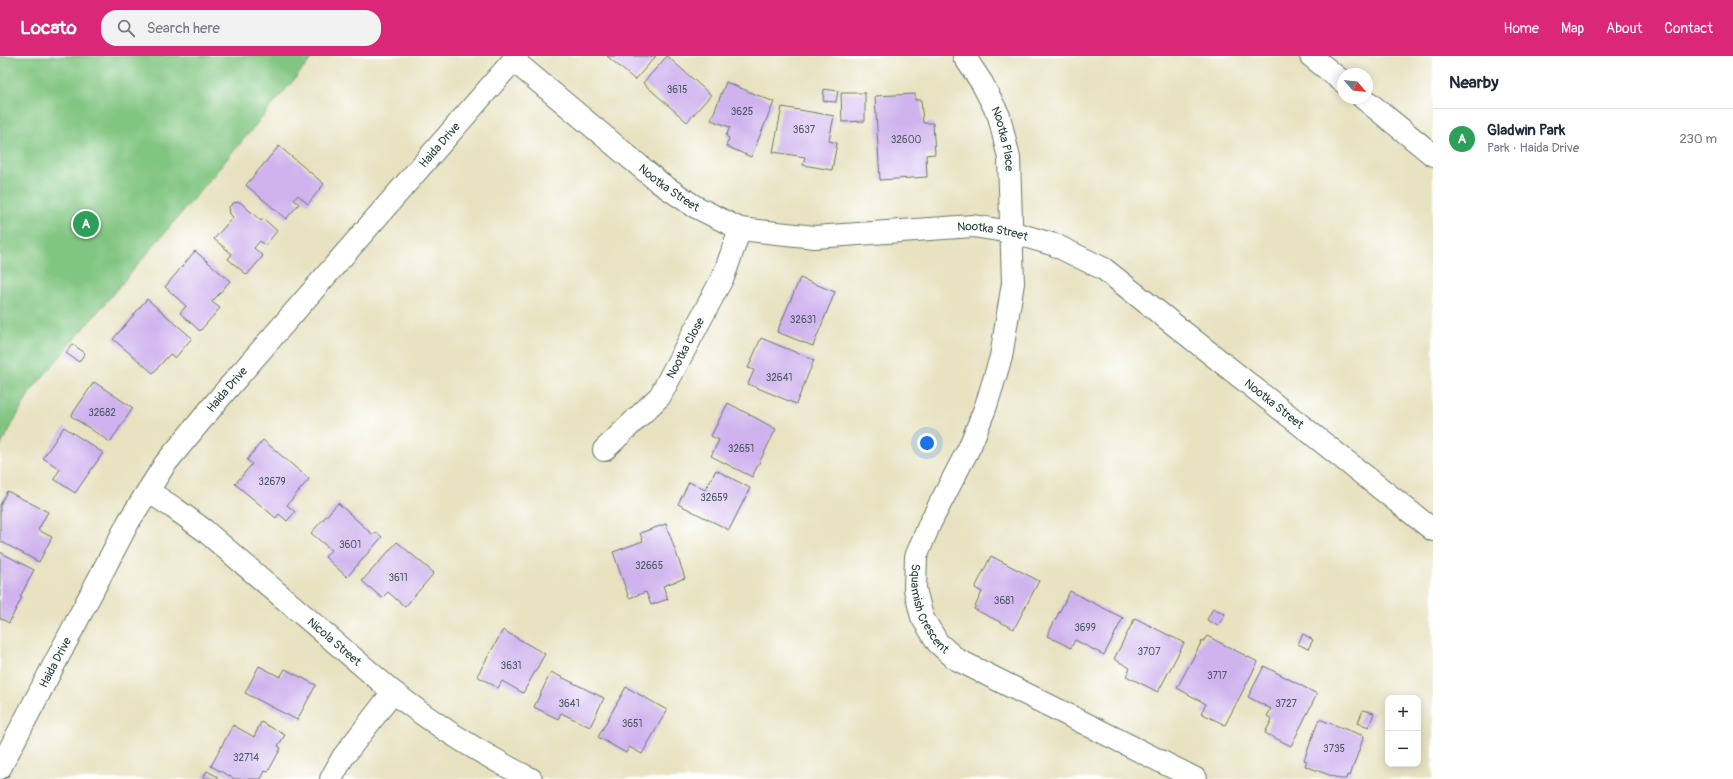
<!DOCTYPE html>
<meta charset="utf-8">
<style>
:root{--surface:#fff;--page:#f2f2f3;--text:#1f2937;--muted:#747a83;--line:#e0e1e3;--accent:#db2777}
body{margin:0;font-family:Pangolin,sans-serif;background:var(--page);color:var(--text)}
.controls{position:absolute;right:12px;bottom:12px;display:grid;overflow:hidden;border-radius:8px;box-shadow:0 2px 10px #0003}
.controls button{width:36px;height:36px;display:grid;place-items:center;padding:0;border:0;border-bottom:1px solid var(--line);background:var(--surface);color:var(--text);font:20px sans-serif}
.compass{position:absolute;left:1337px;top:12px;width:36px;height:36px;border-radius:50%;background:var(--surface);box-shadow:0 2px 10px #0003;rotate:118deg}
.you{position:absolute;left:927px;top:387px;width:14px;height:14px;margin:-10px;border:3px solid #fff;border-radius:50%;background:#1a73e8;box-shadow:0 0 0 6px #1a73e833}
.badge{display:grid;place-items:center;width:26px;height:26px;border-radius:50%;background:var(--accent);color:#fff;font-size:13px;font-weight:700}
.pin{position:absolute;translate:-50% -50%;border:2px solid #fff;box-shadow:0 1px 4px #0006}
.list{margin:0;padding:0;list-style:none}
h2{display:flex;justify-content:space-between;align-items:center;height:52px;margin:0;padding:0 16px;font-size:17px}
h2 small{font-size:13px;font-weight:400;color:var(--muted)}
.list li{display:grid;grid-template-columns:26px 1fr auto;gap:12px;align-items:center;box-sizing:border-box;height:60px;padding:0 16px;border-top:1px solid var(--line)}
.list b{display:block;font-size:15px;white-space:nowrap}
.list p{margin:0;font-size:13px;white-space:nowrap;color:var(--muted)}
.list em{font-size:13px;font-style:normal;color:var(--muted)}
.icon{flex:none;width:22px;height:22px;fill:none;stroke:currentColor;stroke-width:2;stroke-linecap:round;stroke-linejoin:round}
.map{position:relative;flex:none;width:1433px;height:723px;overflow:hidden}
header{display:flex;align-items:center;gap:24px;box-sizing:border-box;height:56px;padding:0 20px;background:var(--accent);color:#fff}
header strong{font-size:19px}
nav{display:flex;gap:22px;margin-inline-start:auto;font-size:14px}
.search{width:280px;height:36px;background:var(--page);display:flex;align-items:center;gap:10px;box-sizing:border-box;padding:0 14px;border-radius:16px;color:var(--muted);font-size:15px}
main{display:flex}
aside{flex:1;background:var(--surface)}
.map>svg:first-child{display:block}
</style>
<header>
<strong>Locato</strong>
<div class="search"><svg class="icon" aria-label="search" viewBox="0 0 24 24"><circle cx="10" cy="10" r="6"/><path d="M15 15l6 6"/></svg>Search here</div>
<nav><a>Home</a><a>Map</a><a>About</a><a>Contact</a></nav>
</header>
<main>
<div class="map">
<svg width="1433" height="723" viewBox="0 0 1433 723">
<rect width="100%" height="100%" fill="#fff"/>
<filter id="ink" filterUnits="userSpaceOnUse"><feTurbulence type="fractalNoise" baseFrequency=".025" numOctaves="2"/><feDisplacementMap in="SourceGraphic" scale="8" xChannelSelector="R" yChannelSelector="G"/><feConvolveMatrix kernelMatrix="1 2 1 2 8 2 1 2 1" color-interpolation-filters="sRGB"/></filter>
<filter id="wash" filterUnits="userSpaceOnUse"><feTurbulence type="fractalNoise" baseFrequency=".012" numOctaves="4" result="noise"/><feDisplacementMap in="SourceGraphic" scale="16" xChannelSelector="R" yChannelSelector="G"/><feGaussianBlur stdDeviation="0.9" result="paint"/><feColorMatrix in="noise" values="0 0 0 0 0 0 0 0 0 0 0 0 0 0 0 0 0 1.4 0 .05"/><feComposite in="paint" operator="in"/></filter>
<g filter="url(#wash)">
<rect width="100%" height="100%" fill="#e8e2c1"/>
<path fill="#80c580" stroke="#50815a" d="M0,0H314L30,336L0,391Z"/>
<g id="blocks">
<path fill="#cfb2ee" d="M607,0H656L635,24Z
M667,0L711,39L687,66L643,27Z
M726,26L774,46L751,101L726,90L729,82L726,80L730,71L711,64Z
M824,33L838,35L836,46L823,45Z
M841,37H865V65L842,66Z
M915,38V44H921L923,67H933L935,98L926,99L927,121L880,124L875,40Z
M782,51L834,60L829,85L837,87L832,114L803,109L805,101L773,96Z
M279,90L324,128L308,148L298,139L294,144L299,148L286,163L246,129Z
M240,146L261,165L263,162L277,175L265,190L260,185L254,192L263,200L247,219L228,203L232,198L214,183L233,161L230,158L229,151L233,147Z
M195,195L230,225L212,246L220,252L200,275L180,257L186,250L165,231Z
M800,222L835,236L813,290L777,276Z
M147,243L192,282L175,302L170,298L153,317L113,283Z
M761,282L814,304L796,348L748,328L754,314L748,312Z
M72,288L85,297L79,306L66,297Z
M94,326L133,352L110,386L71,360Z
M728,347L776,373L752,421L711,400L719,384L711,380Z
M64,371L103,397L75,437L54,423L60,413L43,402Z
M263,384L309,423L287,449L295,456L287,465L279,458L276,462L235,428L252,408L247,404Z
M716,414L750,432L729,474L678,448L689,426L705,434Z
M7,435L48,456L38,474L52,481L39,506L0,485V449Z
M338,447L373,479L376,476L382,481L347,521L325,501L331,494L311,477Z
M666,468L685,522L663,530L668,543L651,549L646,536L629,542L613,496L643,485L640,477Z
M397,486L434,517L405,551L388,536L382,542L362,525Z
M0,496L34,514L20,541H22L9,567L0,562Z
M991,500L1039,525L1014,573L974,553L982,536L975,532Z
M1070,535L1123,562L1104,599L1075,584L1071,592L1047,580Z
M1213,552L1225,558L1218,570L1207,564Z
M1135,562L1184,587L1158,636L1126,620L1130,612L1114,603Z
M503,574L545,598L523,637L502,625L498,632L477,620Z
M1303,578L1313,584L1308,593L1298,588Z
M1207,580L1258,606L1225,669L1201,657L1206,648L1177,632L1202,585L1203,586Z
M259,610L280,621L285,613L316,629L297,664L245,637Z
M1264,610L1317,638L1291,690L1265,677L1272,663L1267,660L1271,653L1248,641Z
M551,616L604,642L590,671L561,657L558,663L534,651Z
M626,631L667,654L642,698L629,691L626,697L598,681Z
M1363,654L1374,657L1369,671L1358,667Z
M1319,663L1364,680L1350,720L1347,719L1346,723H1340L1305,710L1307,705L1304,704Z
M261,666L285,679L278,690L281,692L268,716L265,715L261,723H235L211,710L233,669L254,681Z
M207,715L218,721L217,723L203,722Z"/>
</g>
</g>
<g filter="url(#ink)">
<use href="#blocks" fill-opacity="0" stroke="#657765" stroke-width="1"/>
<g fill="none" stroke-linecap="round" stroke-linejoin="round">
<g stroke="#657765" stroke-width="24">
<g id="minor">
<path id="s1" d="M964,0L982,27L999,60L1009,102L1013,227L1001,301L986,350L970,390L930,467L916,501L915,533L922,561L938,587L956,603L1196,723"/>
<path d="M1311,0L1343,26"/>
<path id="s2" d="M513,4L660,127L694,150L740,173L815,181L973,170L1011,176L1055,189L1104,213L1433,474"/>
<path d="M1363,42L1433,99"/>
<path id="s3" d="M604,394L660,340L724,219L740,173"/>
<path id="s4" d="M148,435L174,452L204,474L393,636C436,670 481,698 531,723"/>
<path id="s5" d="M0,712L129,465L165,408L222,339L517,0"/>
<path d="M331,723L343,701L393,636"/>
</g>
</g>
<use href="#minor" stroke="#fff" stroke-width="22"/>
</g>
</g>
<g text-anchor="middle" stroke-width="3.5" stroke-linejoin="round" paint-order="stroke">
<g font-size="10" fill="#4b5a62">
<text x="677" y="37">3615</text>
<text x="742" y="59">3625</text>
<text x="804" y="77">3637</text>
<text x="906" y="87">32600</text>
<text x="803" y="267">32631</text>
<text x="779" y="325">32641</text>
<text x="102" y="360">32682</text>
<text x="741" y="396">32651</text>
<text x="272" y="429">32679</text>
<text x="714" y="445">32659</text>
<text x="350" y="492">3601</text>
<text x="649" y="513">32665</text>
<text x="398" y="525">3611</text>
<text x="1004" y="548">3681</text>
<text x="1085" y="575">3699</text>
<text x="1149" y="599">3707</text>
<text x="511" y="613">3631</text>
<text x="1217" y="623">3717</text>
<text x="569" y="651">3641</text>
<text x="1286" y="651">3727</text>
<text x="632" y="671">3651</text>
<text x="1334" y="696">3735</text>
<text x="246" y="705">32714</text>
</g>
<g font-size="12" fill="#1f3d34" stroke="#fff">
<text dy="4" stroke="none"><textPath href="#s1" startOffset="93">Nootka Place</textPath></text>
<text dy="4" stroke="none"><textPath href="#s5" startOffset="767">Haida Drive</textPath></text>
<text dy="4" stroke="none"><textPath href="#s2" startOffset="202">Nootka Street</textPath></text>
<text dy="4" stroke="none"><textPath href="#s2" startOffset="538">Nootka Street</textPath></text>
<text dy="4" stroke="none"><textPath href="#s3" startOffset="132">Nootka Close</textPath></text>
<text dy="4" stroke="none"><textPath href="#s5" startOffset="443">Haida Drive</textPath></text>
<text dy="4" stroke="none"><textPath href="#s2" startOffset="874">Nootka Street</textPath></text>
<text dy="4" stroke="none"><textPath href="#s1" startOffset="586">Squamish Crescent</textPath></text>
<text dy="4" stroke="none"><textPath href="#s4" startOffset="240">Nicola Street</textPath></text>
<text dy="4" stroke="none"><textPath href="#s5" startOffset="119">Haida Drive</textPath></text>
</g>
</g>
</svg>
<div class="controls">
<button>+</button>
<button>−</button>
</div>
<svg class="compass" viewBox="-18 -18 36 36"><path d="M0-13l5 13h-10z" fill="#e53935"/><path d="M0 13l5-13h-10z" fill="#747a83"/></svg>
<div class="you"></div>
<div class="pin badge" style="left:86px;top:168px;background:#2e9e5b">A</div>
</div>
<aside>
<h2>Nearby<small></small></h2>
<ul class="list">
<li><span class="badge" style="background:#2e9e5b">A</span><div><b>Gladwin Park</b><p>Park · Haida Drive</p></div><em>230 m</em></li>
</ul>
</aside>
</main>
